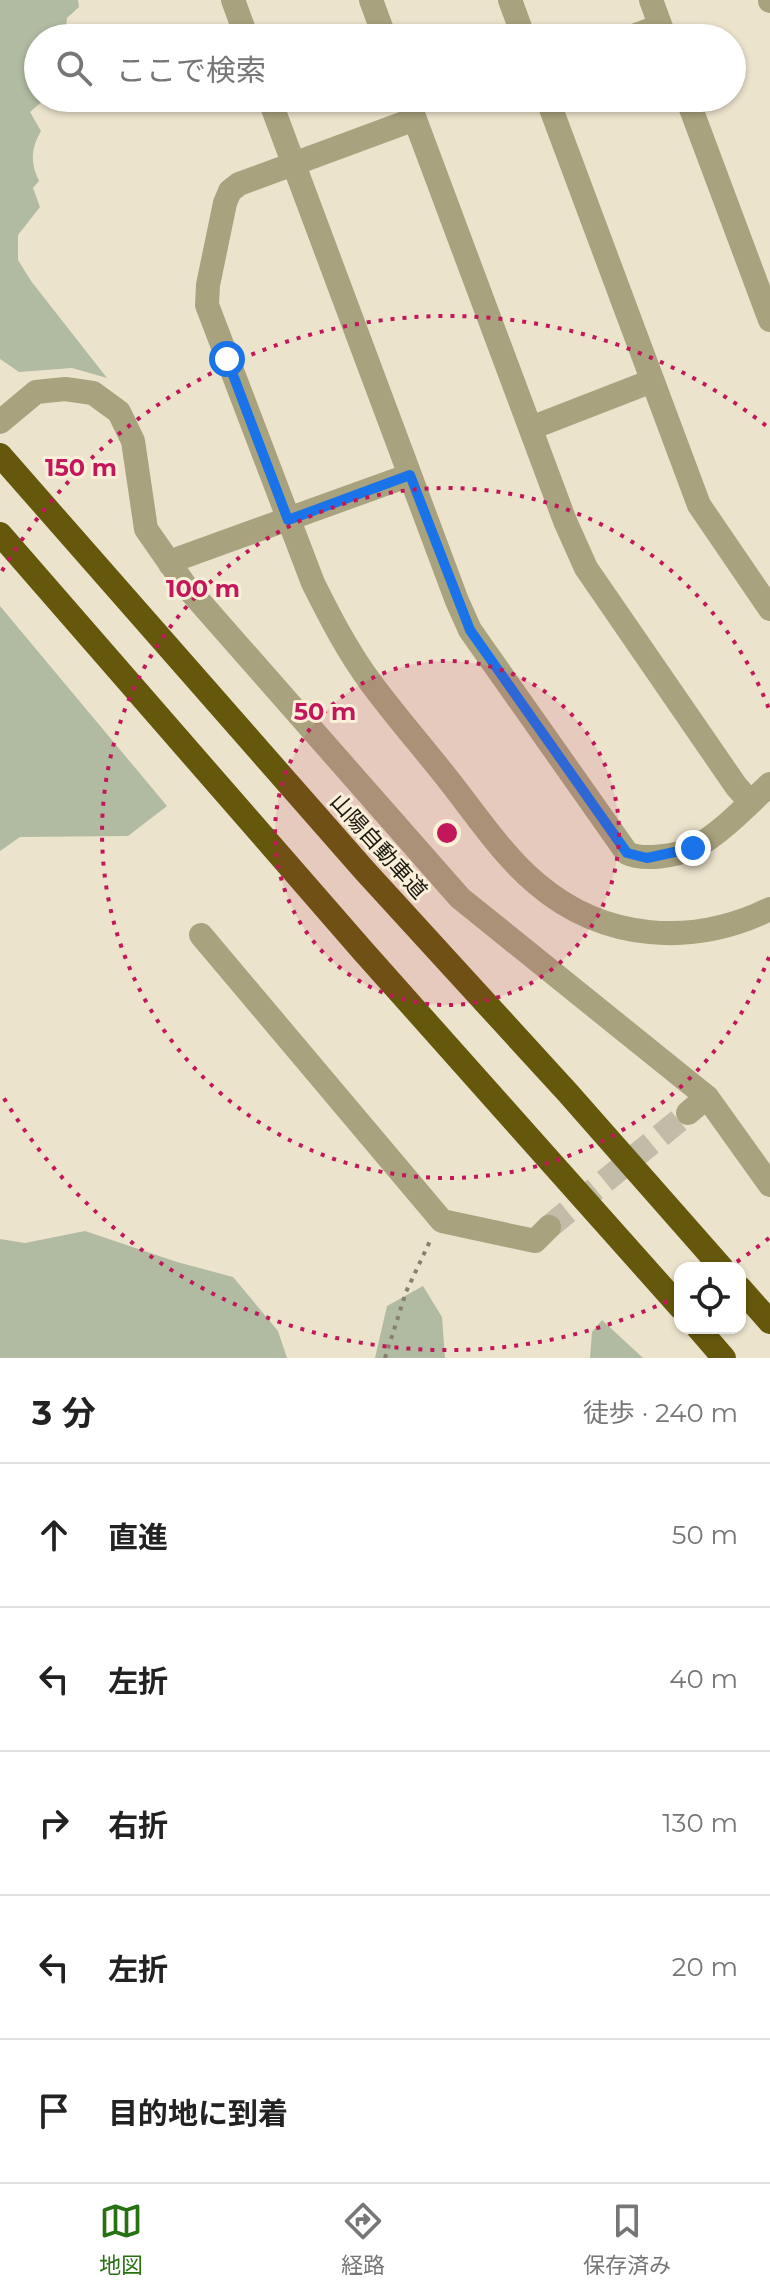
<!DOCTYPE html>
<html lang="ja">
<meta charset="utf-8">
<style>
:root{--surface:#fff;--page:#f6f6f6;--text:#222;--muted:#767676;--line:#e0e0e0;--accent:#277113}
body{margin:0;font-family:Montserrat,"Noto Sans JP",sans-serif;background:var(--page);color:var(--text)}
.controls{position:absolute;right:24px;bottom:24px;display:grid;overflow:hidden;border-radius:16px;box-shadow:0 2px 6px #0004}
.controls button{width:72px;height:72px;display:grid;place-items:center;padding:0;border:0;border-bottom:2px solid var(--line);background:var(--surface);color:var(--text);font:40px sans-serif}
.stop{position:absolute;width:24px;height:24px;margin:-18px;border:6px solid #1a73e8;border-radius:50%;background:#fff}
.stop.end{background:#1a73e8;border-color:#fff;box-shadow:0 2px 8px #0008}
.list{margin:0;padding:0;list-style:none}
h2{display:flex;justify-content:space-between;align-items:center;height:104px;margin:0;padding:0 32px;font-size:34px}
h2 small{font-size:26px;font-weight:400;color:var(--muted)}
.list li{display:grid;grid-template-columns:52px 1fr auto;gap:24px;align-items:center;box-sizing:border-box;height:144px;padding:0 32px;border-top:2px solid var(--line)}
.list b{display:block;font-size:30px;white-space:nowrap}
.list em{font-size:26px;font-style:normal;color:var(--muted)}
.icon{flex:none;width:44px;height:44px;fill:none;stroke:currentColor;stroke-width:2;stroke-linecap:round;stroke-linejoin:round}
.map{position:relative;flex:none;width:770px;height:1358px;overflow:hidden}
.search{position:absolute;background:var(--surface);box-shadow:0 2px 6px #0004;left:24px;right:24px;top:24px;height:88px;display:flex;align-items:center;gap:20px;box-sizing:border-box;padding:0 28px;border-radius:44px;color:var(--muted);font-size:30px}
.sheet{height:824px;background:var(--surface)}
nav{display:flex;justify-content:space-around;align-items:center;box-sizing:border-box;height:112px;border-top:2px solid var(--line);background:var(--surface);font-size:22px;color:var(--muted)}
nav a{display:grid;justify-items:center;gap:4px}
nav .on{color:var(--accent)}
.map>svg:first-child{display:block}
</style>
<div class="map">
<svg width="770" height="1358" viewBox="0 0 770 1358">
<rect width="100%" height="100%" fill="#ece3cc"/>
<path fill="#b1bba1" d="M0,0H78L79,7L67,18L65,38H38V98H46L30,112L41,131C31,148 30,163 39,181L33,188L40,207L18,235V260L31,281L107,378L72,368L19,372L0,359Z
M0,606L167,806L128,836L20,837L0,851Z
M85,1231L177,1262L233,1277L278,1331L287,1358H0V1239L25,1243Z
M423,1286L442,1317L445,1358H375L387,1306Z
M602,1320L643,1358H590L592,1332Z"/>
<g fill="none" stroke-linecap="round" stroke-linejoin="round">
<path stroke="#c2bba7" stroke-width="24" stroke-dasharray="24 12" stroke-linecap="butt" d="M549,1227L688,1113"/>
<path stroke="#878071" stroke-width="4" stroke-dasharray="4 6" stroke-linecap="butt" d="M385,1358L406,1292L430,1241"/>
<path stroke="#a9a27e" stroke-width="24" d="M233,0L247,38
M371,0L385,38
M510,0L524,38
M651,0L665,38
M770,0V1
M628,38L660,26
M269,98L457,601L470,630L627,853C643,861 676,856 693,848C718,836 750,803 770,784
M407,98L565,521L586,568L736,786L750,802
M547,98L699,505L770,609
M687,98L770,320
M415,119L239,184L230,191L225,203L208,285L207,305L313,583C330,617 348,652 371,683C394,714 419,743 443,773C473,810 501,854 537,884C604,941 693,947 770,909
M0,422L36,392L65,389L93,393L119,412L133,441L146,529L185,585L460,898L707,1097L770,1185
M531,428L652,381
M170,564L180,558L410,475
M201,935L442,1221L535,1241L549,1227
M688,1113L707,1097"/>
<path stroke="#65580c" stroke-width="24" d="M0,455L365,871L568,1093L722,1268
M0,534L363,951L680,1307
M740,1288L770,1322
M698,1328L724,1358"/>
</g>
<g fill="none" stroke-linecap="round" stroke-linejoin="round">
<path stroke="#1a73e8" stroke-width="10" d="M227,359L288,520L410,475L470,630L627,853L647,858L693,848"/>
</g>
<circle cx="447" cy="833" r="172" fill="#c2185b" fill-opacity=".12"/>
<g fill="none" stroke="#c2185b" stroke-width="4" stroke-dasharray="4 8">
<circle cx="447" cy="833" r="172"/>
<path d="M769 957A345 345 0 1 1 769 709"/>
<path d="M769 1238A517 517 0 0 1 729 1267M678 1296A517 517 0 0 1 2 1095M2 571A517 517 0 0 1 769 428"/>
</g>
<g text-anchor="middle" stroke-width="6" stroke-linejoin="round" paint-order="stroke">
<g font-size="22" fill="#1c1911" stroke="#faf0d9">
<text transform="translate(379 846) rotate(48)" y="8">山陽自動車道</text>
</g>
</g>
<circle cx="447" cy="833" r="12" fill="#c2185b" stroke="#faf0d9" stroke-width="4"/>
<g font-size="24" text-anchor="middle" font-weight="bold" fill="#c2185b" stroke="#faf0d9" stroke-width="6" stroke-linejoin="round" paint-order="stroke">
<text x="81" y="476">150 m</text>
<text x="203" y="597">100 m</text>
<text x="325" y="720">50 m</text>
</g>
</svg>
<div class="controls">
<button><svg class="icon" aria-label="locate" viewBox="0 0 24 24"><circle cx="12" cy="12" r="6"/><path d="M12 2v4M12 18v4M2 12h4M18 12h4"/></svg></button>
</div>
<div class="stop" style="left:227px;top:359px"></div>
<div class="stop end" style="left:693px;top:848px"></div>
<div class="search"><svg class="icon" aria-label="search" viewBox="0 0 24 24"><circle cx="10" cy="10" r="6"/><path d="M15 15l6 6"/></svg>ここで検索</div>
</div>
<section class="sheet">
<h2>3 分<small>徒歩 · 240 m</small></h2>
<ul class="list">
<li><svg class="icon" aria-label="ahead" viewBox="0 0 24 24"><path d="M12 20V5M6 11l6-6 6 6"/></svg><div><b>直進</b></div><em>50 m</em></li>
<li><svg class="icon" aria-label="left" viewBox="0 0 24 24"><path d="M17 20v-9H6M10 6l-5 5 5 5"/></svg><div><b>左折</b></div><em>40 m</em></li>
<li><svg class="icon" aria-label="right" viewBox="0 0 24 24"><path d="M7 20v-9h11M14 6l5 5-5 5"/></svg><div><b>右折</b></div><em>130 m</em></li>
<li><svg class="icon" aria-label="left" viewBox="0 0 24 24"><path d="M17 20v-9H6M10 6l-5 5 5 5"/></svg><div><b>左折</b></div><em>20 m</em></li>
<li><svg class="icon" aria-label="arrive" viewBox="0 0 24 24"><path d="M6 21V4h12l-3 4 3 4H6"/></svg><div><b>目的地に到着</b></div></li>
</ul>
</section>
<nav>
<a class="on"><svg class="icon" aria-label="map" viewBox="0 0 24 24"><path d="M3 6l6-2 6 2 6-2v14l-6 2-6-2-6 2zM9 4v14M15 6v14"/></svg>地図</a>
<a><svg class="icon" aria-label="directions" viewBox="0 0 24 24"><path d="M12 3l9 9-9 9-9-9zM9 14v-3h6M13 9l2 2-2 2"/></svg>経路</a>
<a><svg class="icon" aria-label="saved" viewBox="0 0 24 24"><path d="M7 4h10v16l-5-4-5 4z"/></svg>保存済み</a>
</nav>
